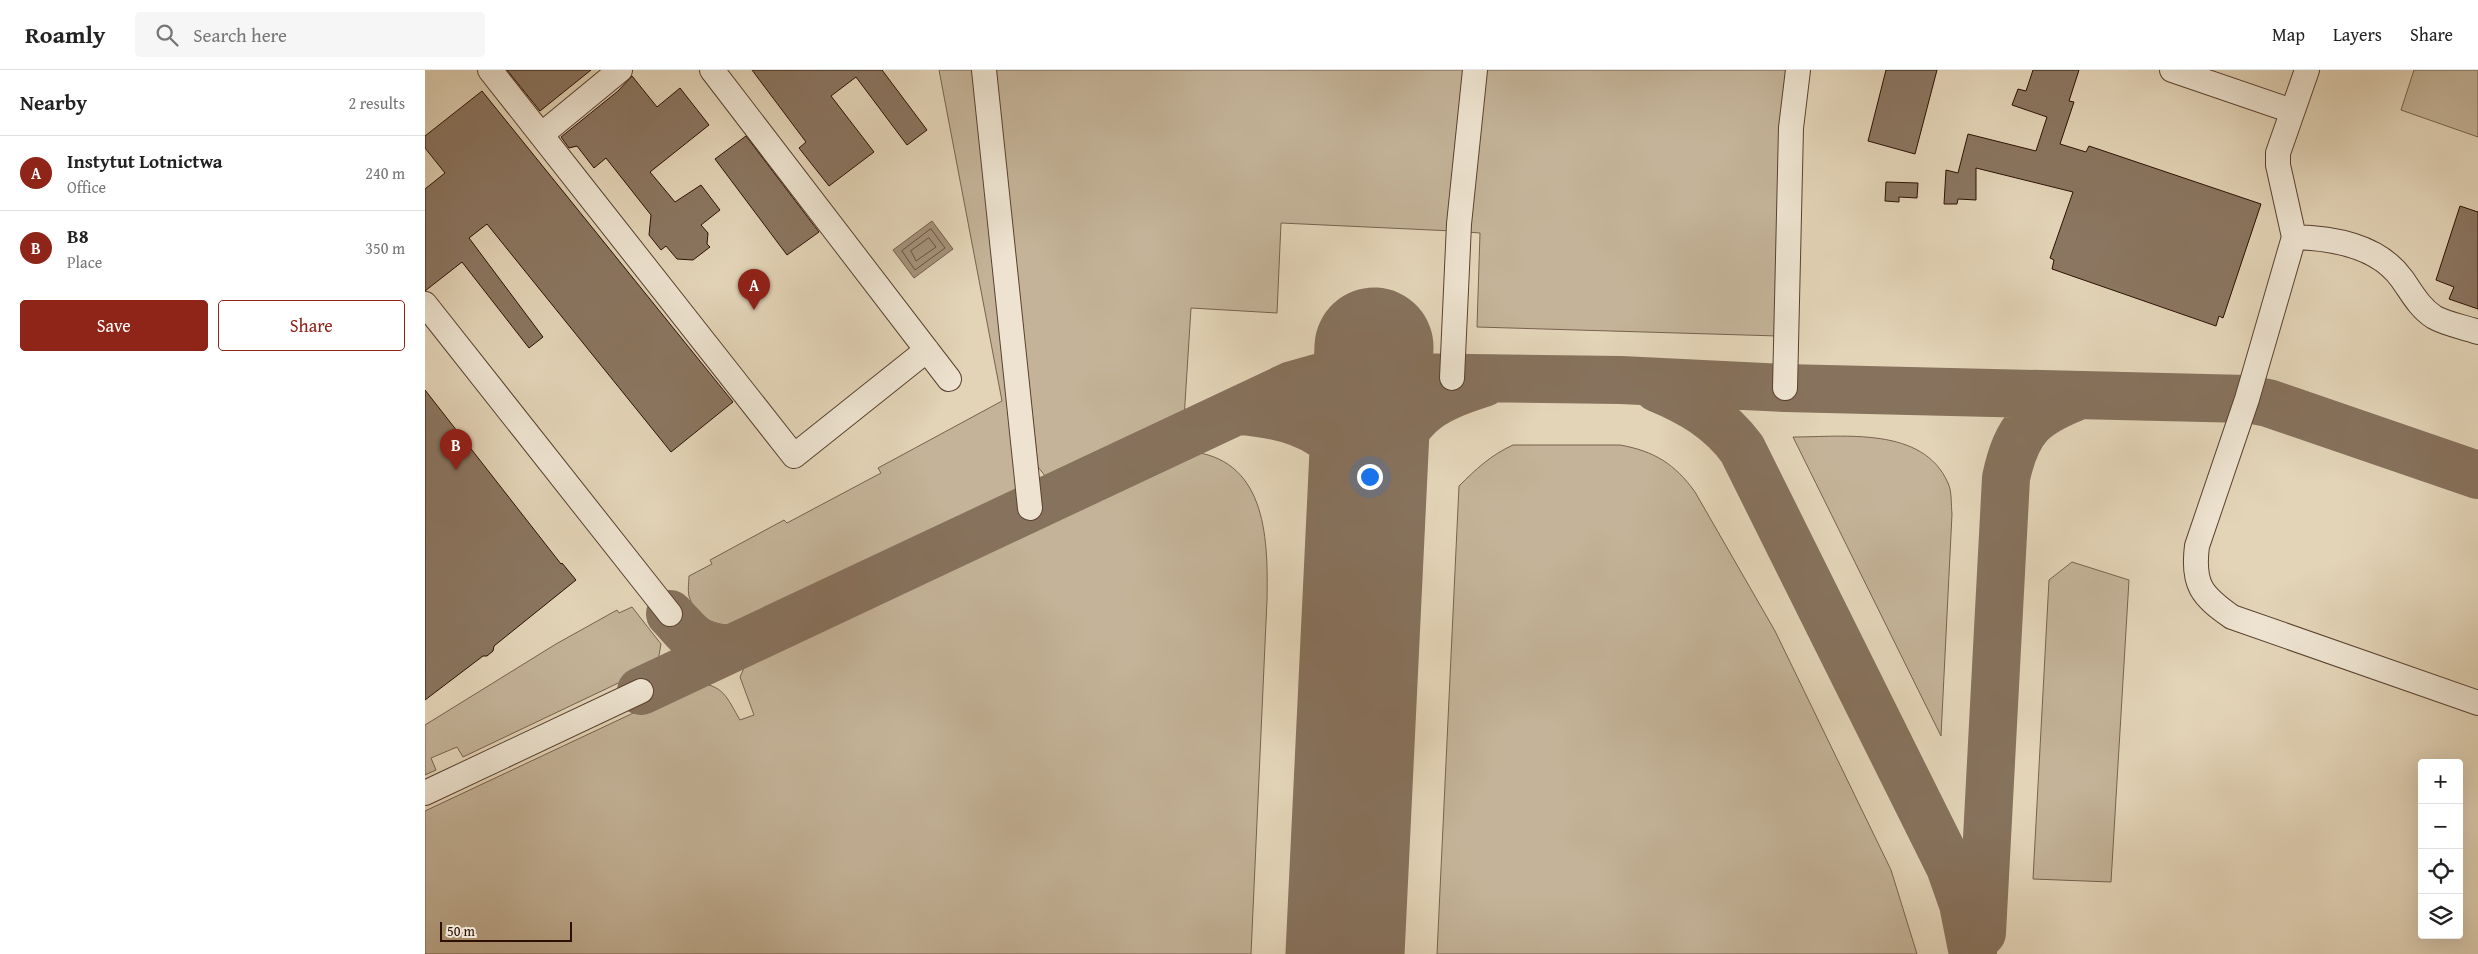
<!DOCTYPE html>
<meta charset="utf-8">
<style>
:root{--surface:#fff;--page:#f6f6f6;--text:#222;--muted:#767676;--line:#e0e0e0;--accent:#8f2418}
body{margin:0;font-family:"Gentium Book Plus",serif;background:var(--page);color:var(--text)}
.controls{position:absolute;right:15px;bottom:15px;display:grid;overflow:hidden;border-radius:5px;box-shadow:0 5px 20px #0002}
.controls button{width:45px;height:45px;display:grid;place-items:center;padding:0;border:0;border-bottom:1px solid var(--line);background:var(--surface);color:var(--text);font:25px sans-serif}
.scale{position:absolute;left:15px;bottom:12px;width:132px;box-sizing:border-box;padding-left:5px;border:2px solid #2b1003;border-top:0;font-size:14px;line-height:18px;white-space:nowrap;color:#2b1003;-webkit-text-stroke:4px #ede3d0;paint-order:stroke}
.you{position:absolute;left:944px;top:406px;width:18px;height:18px;margin:-12px;border:4px solid #fff;border-radius:50%;background:#1a73e8;box-shadow:0 0 0 8px #1a73e833}
.badge{display:grid;place-items:center;width:32px;height:32px;border-radius:50%;background:var(--accent);color:#fff;font-size:16px;font-weight:700}
.pin{position:absolute;translate:-50% -41px;filter:drop-shadow(0 1px 2px #0008)}
.pin::after{content:'';position:absolute;top:26px;width:18px;height:15px;background:inherit;clip-path:polygon(0 0,100% 0,50% 100%)}
.list{margin:0;padding:0;list-style:none}
h2{display:flex;justify-content:space-between;align-items:center;height:65px;margin:0;padding:0 20px;font-size:21px}
h2 small{font-size:16px;font-weight:400;color:var(--muted)}
.list li{display:grid;grid-template-columns:32px 1fr auto;gap:15px;align-items:center;box-sizing:border-box;height:75px;padding:0 20px;border-top:1px solid var(--line)}
.list b{display:block;font-size:19px;white-space:nowrap}
.list p{margin:0;font-size:16px;white-space:nowrap;color:var(--muted)}
.list em{font-size:16px;font-style:normal;color:var(--muted)}
.actions{display:flex;gap:10px;padding:15px 20px}
.actions a{flex:1;padding:11px 0;border:1px solid var(--accent);border-radius:5px;text-align:center;font-size:18px;color:var(--accent)}
.actions .main{background:var(--accent);color:#fff}
.icon{flex:none;width:28px;height:28px;fill:none;stroke:currentColor;stroke-width:2;stroke-linecap:round;stroke-linejoin:round}
.map{position:relative;flex:none;width:2053px;height:884px;overflow:hidden}
header{display:flex;align-items:center;gap:30px;box-sizing:border-box;height:70px;padding:0 25px;background:var(--surface);border-bottom:1px solid var(--line)}
header strong{font-size:24px}
nav{display:flex;gap:28px;margin-inline-start:auto;font-size:18px}
.search{width:350px;height:45px;background:var(--page);display:flex;align-items:center;gap:12px;box-sizing:border-box;padding:0 18px;border-radius:5px;color:var(--muted);font-size:19px}
main{display:flex}
aside{flex:1;background:var(--surface)}
.map>svg:first-child{display:block}
</style>
<header>
<strong>Roamly</strong>
<div class="search"><svg class="icon" aria-label="search" viewBox="0 0 24 24"><circle cx="10" cy="10" r="6"/><path d="M15 15l6 6"/></svg>Search here</div>
<nav><a>Map</a><a>Layers</a><a>Share</a></nav>
</header>
<main>
<aside>
<h2>Nearby<small>2 results</small></h2>
<ul class="list">
<li><span class="badge">A</span><div><b>Instytut Lotnictwa</b><p>Office</p></div><em>240 m</em></li>
<li><span class="badge">B</span><div><b>B8</b><p>Place</p></div><em>350 m</em></li>
</ul>
<div class="actions"><a class="main">Save</a><a>Share</a></div>
</aside>
<div class="map">
<svg width="2053" height="884" viewBox="0 0 2053 884">
<rect width="100%" height="100%" fill="#e3d4b7"/>
<filter id="stains"><feTurbulence type="fractalNoise" baseFrequency=".004" numOctaves="4"/><feColorMatrix values="0 0 0 0 .2 0 0 0 0 .09 0 0 0 0 .02 0 0 0 .5 -.17"/></filter>
<radialGradient id="worn" r=".72"><stop offset=".6" stop-color="#630" stop-opacity="0"/><stop offset="1" stop-color="#630" stop-opacity=".3"/></radialGradient>
<path fill="#c4b398" stroke="#78624e" d="M514,0H551L594,418L584,431L317,556C296,556 273,552 265,529C262,523 264,512 264,506L287,494L285,490L359,450L362,453L456,403L453,398L577,331Z
M570,0H1045L1028,161L856,153L852,243L766,238L759,349L633,408L621,407L613,397Z
M1058,0H1364L1353,266L1052,257L1055,163L1042,162Z
M1989,0H2053V67L1976,40Z
M1368,367C1419,367 1498,356 1523,413C1527,421 1526,435 1527,444L1516,666Z
M1088,375H1195C1229,381 1250,394 1270,422L1350,561L1466,800L1492,884H1012L1034,416C1051,399 1066,385 1088,375Z
M769,382C843,392 843,473 842,530L826,884H0V741L270,614C298,613 302,628 315,650L329,645L315,607L323,589L761,384Z
M1647,492L1704,510L1686,812L1608,809L1624,510Z
M207,537L236,574L233,591L227,597L38,687L32,677L6,688L11,700L0,705V655L131,574L192,540L194,543Z"/>
<path fill="#a4917a" stroke="#745d4a" d="M507,151L528,179L489,208L468,180Z"/>
<g fill="none" stroke-linecap="round" stroke-linejoin="round">
<path stroke="#68503e" stroke-width="1" d="M506,159L520,178L490,200L477,181Z
M504,168L511,177L491,191L486,181Z"/>
<path stroke="#87725d" stroke-width="48" d="M1232,318C1266,332 1295,349 1317,379L1525,797L1538,834L1548,884
M815,341C854,344 896,353 922,387C931,399 935,420 941,434
M941,434C956,403 969,369 994,345C1010,329 1037,320 1059,313
M245,544C267,567 271,578 305,579
M216,621L867,315L899,306L1196,310L1360,318L1822,329L1843,333L2053,405
M1557,863L1581,408C1592,357 1608,343 1656,325"/>
<path stroke="#87725d" stroke-width="119" d="M920,884L949,277"/>
</g>
<path fill="#8b7661" stroke="#2b1003" d="M82,0H166L115,41Z
M327,0H457L502,60L482,75L431,7L406,26L449,82L404,116L374,78L381,72Z
M1461,0H1512L1490,84L1443,71Z
M1608,0H1654L1644,31L1649,32L1635,74L1661,82L1664,76L1836,134L1798,248L1794,246L1791,256L1627,199L1629,190L1625,188L1648,122L1551,98V130L1533,129L1532,134H1519L1521,100L1533,103L1543,64L1611,81L1622,47L1587,35L1593,19L1601,21Z
M207,6L232,37L255,18L284,55L225,102L250,132L276,115L295,140L276,155L283,163L282,174L285,177L268,190L252,189L241,176L236,180L224,165L226,145L181,88L169,98L152,76L144,78L136,67L193,21Z
M57,21L308,332L246,382L62,154L44,168L118,267L104,278L37,192L0,221V119L20,103L0,78V66Z
M321,66L394,162L362,185L290,89Z
M1461,112L1493,113L1492,128L1474,127V132L1460,131Z
M2035,136L2053,142V239L2024,229L2029,217L2011,210Z
M0,320L136,494L137,493L151,510L69,576L68,581L62,586H58L0,630Z"/>
<g fill="none" stroke-linecap="round" stroke-linejoin="round">
<g stroke="#594130" stroke-width="26">
<path id="minor" d="M65,0L369,386L502,280
M287,0L524,309
M559,0L605,438
M1747,0L1867,41
M1882,0L1853,83V95L1869,167L1822,329L1772,476C1767,515 1777,526 1807,547L2053,633
M116,65L195,0
M1869,167C1907,168 1953,175 1977,209C1987,223 1994,237 2009,247C2021,254 2039,257 2053,262
M0,234L245,544
M1027,308L1034,154L1050,0
M1360,318L1366,58L1373,0
M0,723L216,621"/>
</g>
<use href="#minor" stroke="#ede3d0" stroke-width="24"/>
</g>
<rect width="100%" height="100%" filter="url(#stains)"/>
<rect width="100%" height="100%" fill="url(#worn)"/>
</svg>
<div class="controls">
<button>+</button>
<button>−</button>
<button><svg class="icon" aria-label="locate" viewBox="0 0 24 24"><circle cx="12" cy="12" r="6"/><path d="M12 2v4M12 18v4M2 12h4M18 12h4"/></svg></button>
<button><svg class="icon" aria-label="layers" viewBox="0 0 24 24"><path d="M12 4l9 5-9 5-9-5zM3 14l9 5 9-5"/></svg></button>
</div>
<div class="scale">50 m</div>
<div class="you"></div>
<div class="pin badge" style="left:329px;top:240px">A</div>
<div class="pin badge" style="left:31px;top:400px">B</div>
</div>
</main>
